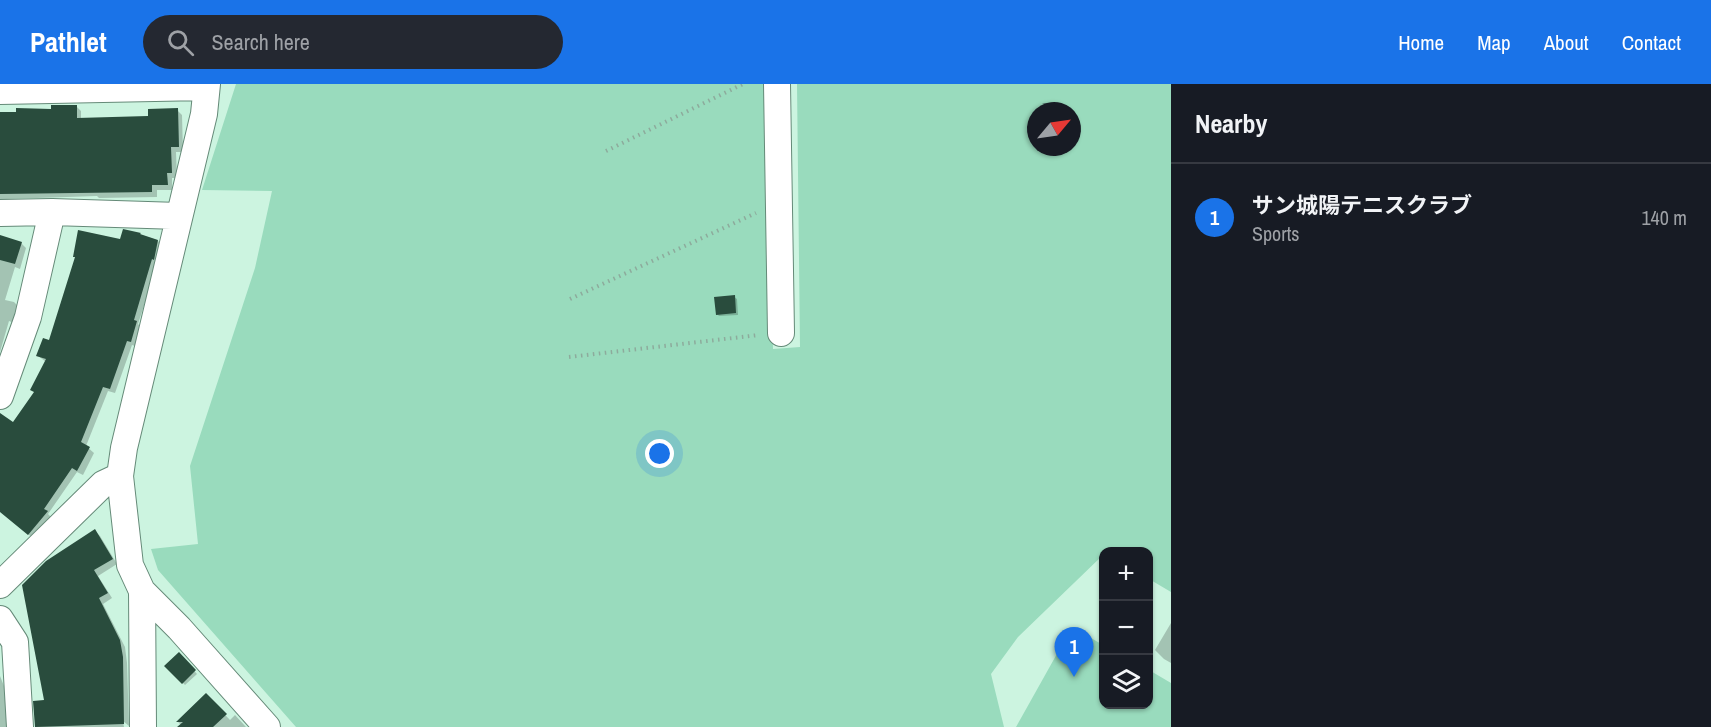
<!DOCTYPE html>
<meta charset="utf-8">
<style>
:root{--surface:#171b24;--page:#242831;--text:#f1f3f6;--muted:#9ea1a6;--line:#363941;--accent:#1a73e8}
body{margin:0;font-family:"Archivo Narrow","Noto Sans JP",sans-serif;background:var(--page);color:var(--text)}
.controls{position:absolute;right:18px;bottom:18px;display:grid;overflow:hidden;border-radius:12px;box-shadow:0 2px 4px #0004}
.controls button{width:54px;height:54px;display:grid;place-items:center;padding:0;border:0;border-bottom:2px solid var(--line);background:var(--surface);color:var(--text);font:30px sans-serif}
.compass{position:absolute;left:1027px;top:18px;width:54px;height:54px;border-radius:50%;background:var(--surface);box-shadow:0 2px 4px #0004;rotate:61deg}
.you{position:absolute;left:660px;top:370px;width:21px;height:21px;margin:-15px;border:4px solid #fff;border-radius:50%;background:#1a73e8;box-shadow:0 0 0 9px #1a73e833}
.badge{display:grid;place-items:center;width:39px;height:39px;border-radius:50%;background:var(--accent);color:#fff;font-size:20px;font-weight:700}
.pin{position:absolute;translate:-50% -50px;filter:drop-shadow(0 2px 3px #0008)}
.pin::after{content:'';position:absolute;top:32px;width:21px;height:18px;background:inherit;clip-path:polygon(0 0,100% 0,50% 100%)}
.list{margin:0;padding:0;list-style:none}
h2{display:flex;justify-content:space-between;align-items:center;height:78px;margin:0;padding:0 24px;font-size:26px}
h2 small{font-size:20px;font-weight:400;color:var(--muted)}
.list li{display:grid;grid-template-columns:39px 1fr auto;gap:18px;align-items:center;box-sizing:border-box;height:108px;padding:0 24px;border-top:2px solid var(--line)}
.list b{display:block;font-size:22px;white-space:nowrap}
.list p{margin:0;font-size:20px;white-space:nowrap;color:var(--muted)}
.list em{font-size:20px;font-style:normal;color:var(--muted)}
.icon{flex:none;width:33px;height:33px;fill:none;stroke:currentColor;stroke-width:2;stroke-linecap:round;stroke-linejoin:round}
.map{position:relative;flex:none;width:1171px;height:643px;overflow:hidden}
header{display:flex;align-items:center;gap:36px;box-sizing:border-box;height:84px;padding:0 30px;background:var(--accent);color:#fff}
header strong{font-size:28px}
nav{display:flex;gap:33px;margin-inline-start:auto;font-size:21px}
.search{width:420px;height:54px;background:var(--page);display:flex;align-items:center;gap:15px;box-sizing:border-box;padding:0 21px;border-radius:33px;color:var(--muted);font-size:22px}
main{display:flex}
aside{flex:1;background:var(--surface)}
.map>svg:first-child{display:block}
</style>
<header>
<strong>Pathlet</strong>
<div class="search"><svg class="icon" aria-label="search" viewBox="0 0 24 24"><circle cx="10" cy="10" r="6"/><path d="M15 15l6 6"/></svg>Search here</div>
<nav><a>Home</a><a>Map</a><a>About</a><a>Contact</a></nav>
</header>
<main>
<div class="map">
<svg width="1171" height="643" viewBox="0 0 1171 643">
<rect width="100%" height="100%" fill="#ccf4e0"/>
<path fill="#99dbbd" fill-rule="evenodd" d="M236,0H767L773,265L800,263L797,0H1171V508L1149,495L1148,468H1104L1103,471L1018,553L991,590L1004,643H296L158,486L151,465L198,460L190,382L255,184L272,107L202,106ZM1036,27H1072V63H1036Z
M1072,543L1103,561L1104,620H1148L1149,586L1171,599V643H1016Z"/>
<path fill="#0003" d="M76,22L81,27V36L150,34L177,26L182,31L183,68H176L177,94H172V106H157V113L99,114L97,112L7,115V116H0V37Z
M0,153L21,159L26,164L20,185L15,183L5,216L14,218L19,223L14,239L9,237L0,268Z
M122,157H158L163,163L138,240L141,243L135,262L132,261L115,309L108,307L86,362L94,369L83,391L77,388L48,430L51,433L34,455L0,427V344L13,340L35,309L46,278L37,271L50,258Z
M734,213L737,215L738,231L719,232L717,230Z
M95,447L100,452L117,480L98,492L112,514L103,520L125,563L127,579L129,642L123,637L124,643H36L35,618H45Z
M1171,539V579L1164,575L1155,566Z
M179,570L197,590L185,601L166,582Z
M0,592L4,602L7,605L10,643H0Z
M206,611L230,636L235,631L246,643H179L181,641L178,638Z"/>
<path fill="#294c3d" d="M51,21H77V34L148,32V25L178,24L179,63H171L172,89H167L168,101H152V108L0,110V28H16V24L51,25Z
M123,145L141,149L140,150L158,156L154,176L152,175L134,236L137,237L131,258L127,257L110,305L103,303L81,358L90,363L77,387L72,384L44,425L48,427L28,451L0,428V329L13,338L34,308L30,306L46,275L36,272L43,254L49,256L75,173H73L78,146L120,155Z
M0,151L22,158L15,180L0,176Z
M735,211L736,229L716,231L714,213Z
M95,445L113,475L94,486L108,509L99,514L120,556L123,573L124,640L35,643L33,617L44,616L22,501L46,477Z
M179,568L196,586L182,600L164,582Z
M206,609L227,630L213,643H177L183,638H176Z"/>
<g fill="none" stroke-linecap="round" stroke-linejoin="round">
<g stroke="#658a78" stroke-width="28">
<path id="minor" d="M207,0L204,30L124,364L120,392L130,481L142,507L179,544L267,643
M777,0L781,249
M0,7L206,3
M0,129L52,128L179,132
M0,312L28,233L52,128
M0,501L103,400L120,392
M142,507L143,643
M0,535L15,558L20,643"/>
</g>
<path stroke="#8dab9c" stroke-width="4" stroke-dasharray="1.5 4.5" stroke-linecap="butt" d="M606,67L743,0
M570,215L756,129
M569,273L759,251"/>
<use href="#minor" stroke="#fff" stroke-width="26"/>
</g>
</svg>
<div class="controls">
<button>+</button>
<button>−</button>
<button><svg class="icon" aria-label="layers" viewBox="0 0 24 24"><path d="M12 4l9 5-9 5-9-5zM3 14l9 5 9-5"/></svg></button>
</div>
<svg class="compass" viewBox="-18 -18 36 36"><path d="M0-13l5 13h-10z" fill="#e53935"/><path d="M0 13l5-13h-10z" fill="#9ea1a6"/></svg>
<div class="you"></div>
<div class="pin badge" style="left:1074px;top:593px">1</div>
</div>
<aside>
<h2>Nearby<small></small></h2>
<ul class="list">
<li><span class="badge">1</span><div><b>サン城陽テニスクラブ</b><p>Sports</p></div><em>140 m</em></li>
</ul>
</aside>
</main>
